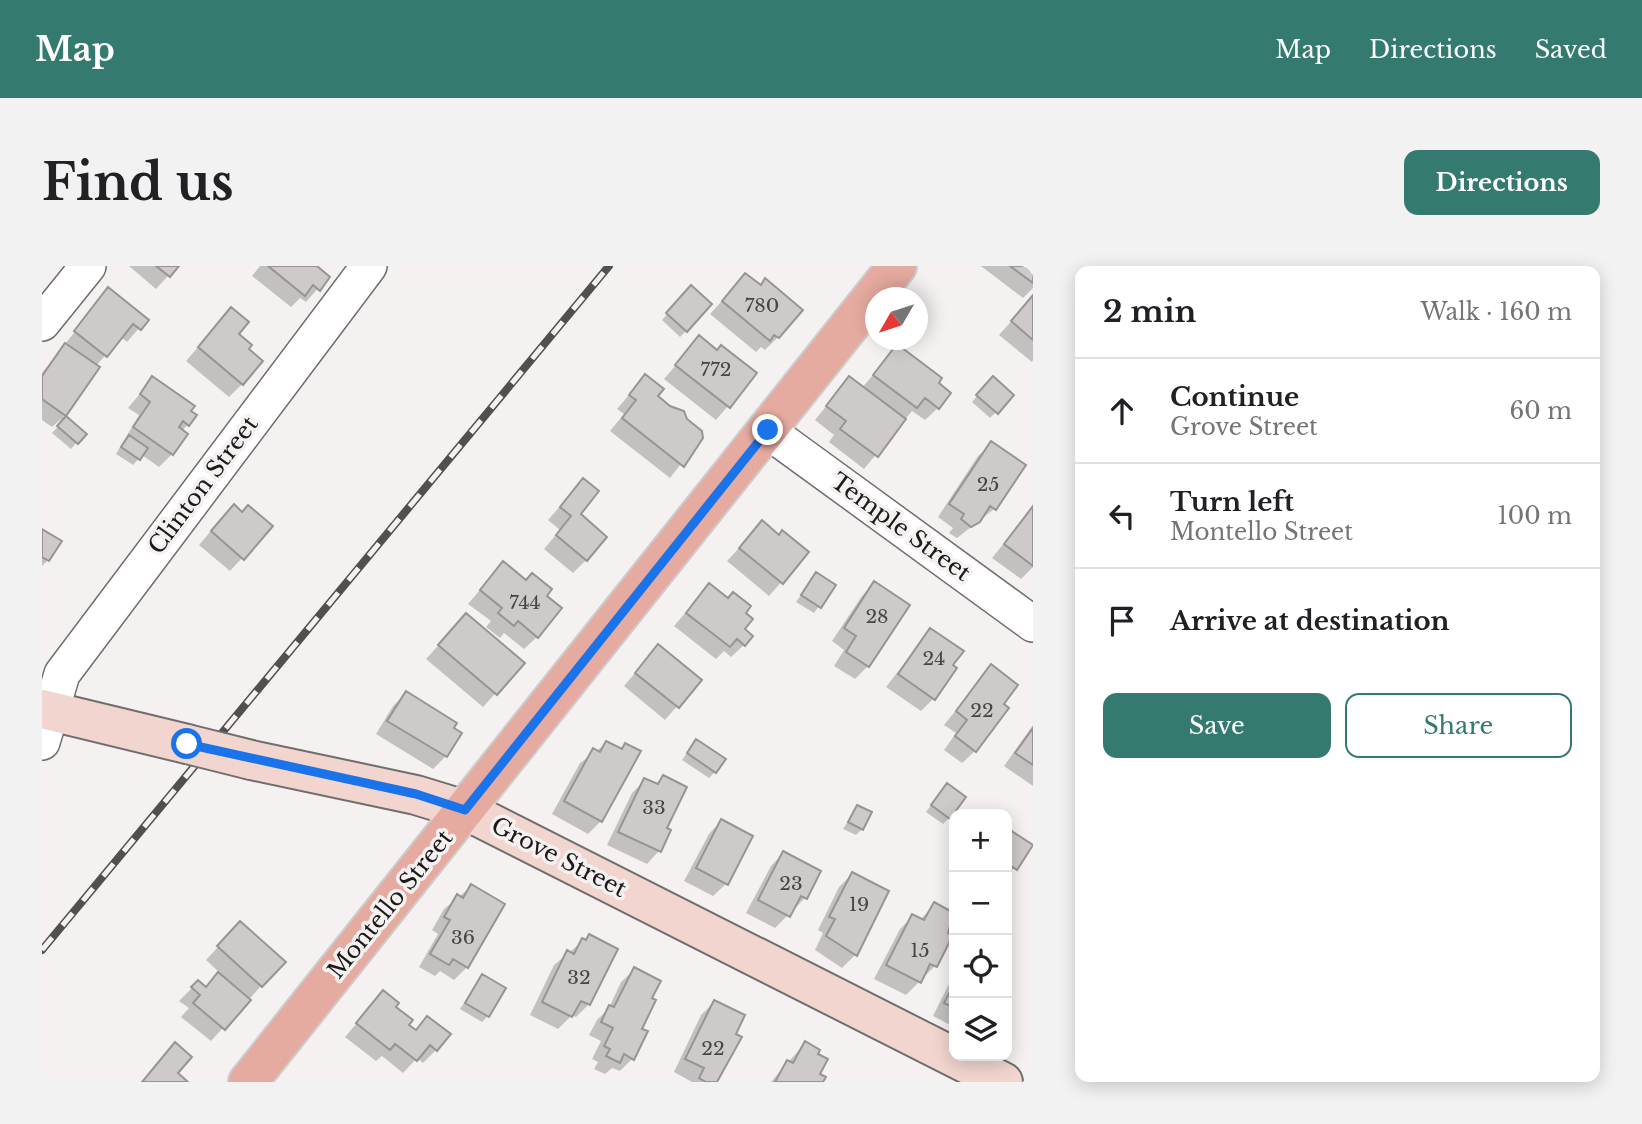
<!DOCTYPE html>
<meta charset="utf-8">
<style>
:root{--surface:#fff;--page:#f2f2f2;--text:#202124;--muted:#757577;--line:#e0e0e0;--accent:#357a6f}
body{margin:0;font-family:"Libre Baskerville",serif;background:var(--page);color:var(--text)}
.controls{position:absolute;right:21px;bottom:21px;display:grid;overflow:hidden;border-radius:14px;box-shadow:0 4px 18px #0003}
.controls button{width:63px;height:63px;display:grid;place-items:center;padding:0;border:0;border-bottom:2px solid var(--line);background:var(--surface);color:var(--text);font:35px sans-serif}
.compass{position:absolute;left:823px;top:21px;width:63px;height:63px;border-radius:50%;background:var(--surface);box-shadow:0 4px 18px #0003;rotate:231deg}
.stop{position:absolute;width:21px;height:21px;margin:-16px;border:5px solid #1a73e8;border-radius:50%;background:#fff}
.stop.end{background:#1a73e8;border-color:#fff;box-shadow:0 2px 7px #0008}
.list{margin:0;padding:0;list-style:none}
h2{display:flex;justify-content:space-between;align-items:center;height:91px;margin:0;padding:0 28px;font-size:30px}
h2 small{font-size:23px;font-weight:400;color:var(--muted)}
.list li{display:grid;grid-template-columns:46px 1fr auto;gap:21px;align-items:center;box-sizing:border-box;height:105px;padding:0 28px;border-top:2px solid var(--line)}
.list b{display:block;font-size:26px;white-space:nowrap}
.list p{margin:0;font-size:23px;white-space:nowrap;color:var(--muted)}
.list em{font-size:23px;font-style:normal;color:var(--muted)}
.actions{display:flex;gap:14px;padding:21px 28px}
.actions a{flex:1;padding:16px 0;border:2px solid var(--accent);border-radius:14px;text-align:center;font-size:24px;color:var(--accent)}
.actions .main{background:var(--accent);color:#fff}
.icon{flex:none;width:38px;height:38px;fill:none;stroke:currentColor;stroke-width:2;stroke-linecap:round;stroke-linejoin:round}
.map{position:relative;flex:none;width:991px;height:816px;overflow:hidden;border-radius:14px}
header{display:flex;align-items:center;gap:42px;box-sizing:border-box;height:98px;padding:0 35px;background:var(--accent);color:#fff}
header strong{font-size:33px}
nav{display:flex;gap:38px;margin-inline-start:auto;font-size:24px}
.intro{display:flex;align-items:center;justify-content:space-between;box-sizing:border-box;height:168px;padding:0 42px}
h1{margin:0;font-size:49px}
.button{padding:18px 32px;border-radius:14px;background:var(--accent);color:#fff;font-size:24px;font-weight:700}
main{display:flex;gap:42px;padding:0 42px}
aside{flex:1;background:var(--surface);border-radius:14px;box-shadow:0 4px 18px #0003}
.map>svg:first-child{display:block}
</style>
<header>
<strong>Map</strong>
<nav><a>Map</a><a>Directions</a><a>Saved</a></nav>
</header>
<div class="intro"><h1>Find us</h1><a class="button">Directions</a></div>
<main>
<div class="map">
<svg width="991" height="816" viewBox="0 0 991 816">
<rect width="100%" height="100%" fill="#f4f1f0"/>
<path fill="#0003" d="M87,0H135L114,23Z
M218,0H272L286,11L264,36L258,32L249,41L210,10Z
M939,0H991V22L981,32Z
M704,9L718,20L736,71L723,84L719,81L714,86L668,48Z
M66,24L104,54L85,76L79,71L54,100L21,150L42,168L29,183L10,167L21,155L19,153L10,161L0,154V107Z
M643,28L644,65L638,71L620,54Z
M991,31V94L990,96L957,69Z
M189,43L200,118L187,131L144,95Z
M657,72L674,86L713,108L674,154L622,113Z
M855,80L894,117L896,142L883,154L870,145L822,203L787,176L792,169L773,154L807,112L820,122Z
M603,110L613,131L659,172L628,212L568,165L582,148L575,143Z
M111,112L147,145L146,159L139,165L130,188L117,201L100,189L91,199L74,188L97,149L86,142Z
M945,118L954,146L948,152L930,136Z
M949,178L981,199L952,243L915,272L907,267L911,262L896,251L936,190Z
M541,214L536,248L544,294L531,307L502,283L518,264L506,254Z
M991,241V301L979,313L950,292Z
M179,253L200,292L188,305L157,279Z
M720,257L736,271L765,287L727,330L685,295Z
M0,265L6,294L0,300Z
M461,297L503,330L495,371L482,383L462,367L458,372L444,361L449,355L426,338Z
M774,308L792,319L772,347L754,336Z
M832,317L826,400L813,413L792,400L802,384L790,375L820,330Z
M667,319L702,347V379L689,391L682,385L674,393L632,360Z
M424,349L481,397L441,441L384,393Z
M888,364L909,400L892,432L879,445L844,421Z
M616,380L658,414L623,454L582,420Z
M949,401L960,439L933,485L920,497L902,484L914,467L902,459Z
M364,427L404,490L391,503L334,468L351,440Z
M991,459V520L962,500Z
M654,475L673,506L667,512L640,494Z
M565,477L578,484L583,479L559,555L546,568L510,548L538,497Z
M621,511L623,562L627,565L617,585L605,598L565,579L590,527L603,514L613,519Z
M899,526L907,552L901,558L884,546Z
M815,541L820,563L814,569L801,563Z
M679,555L684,618L671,630L642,615L667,568Z
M965,564L988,580L967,609L965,607Z
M741,587L763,632L733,662L704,647L729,600Z
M810,608L845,626L813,689L800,702L773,684L781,667L776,664L797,621Z
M430,620L425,701L412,714L398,705L393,710L377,701L396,668L390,664L402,643Z
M892,639L912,649L893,700L864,729L832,713L858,663L870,651L878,654Z
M186,670L241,696L169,775L139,751L147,742L137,735L156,716L163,722L178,707L164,694Z
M547,670V738L534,751L530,749L516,763L488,749L512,699Z
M592,704L608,733L590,793L578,805L570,802L563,808L552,803L556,796L550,793L559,775L547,769L555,754L567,742L579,716Z
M912,708V761L891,750Z
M440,710L446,750L440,756L418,743Z
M341,726L368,754L364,759L372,765L385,752L394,784L381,797L375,792L361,807L340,790L334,795L303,771Z
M672,736L692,769L698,771L673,816H650L632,806L659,749Z
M763,777L776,809L781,811L779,816H729Z"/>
<path fill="#cecac9" stroke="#989493" stroke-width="2" d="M114,0H137L128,11Z
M226,0H275L288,11L278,25L271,19L263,30Z
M968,0H991V17Z
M703,7L719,19L723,12L761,44L737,72L732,69L728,75L680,35Z
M649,19L670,38L645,66L624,47Z
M66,21L107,54L99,64L91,58L65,91L32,65Z
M991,29V74L969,55Z
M189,41L207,56L197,68L210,79L207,83L221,95L201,119L156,81Z
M657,69L675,84L679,79L715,107L688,142L633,99Z
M23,77L58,101L24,150L0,133V110Z
M855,78L900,112L897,117L909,127L897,143L883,132L875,142L831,109Z
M603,108L622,123L616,130L628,140L642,145L645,153L660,165L661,172L642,201L580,152L594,134L587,129Z
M110,110L153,140L149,145L155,149L147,160L141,155L137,161L146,168L131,189L91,161L108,136L98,128Z
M807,110L864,153L836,191L798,163L804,155L784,140Z
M951,110L972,129L956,148L934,129Z
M24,150L45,168L36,178L15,160Z
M87,169L106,182L98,194L79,181Z
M949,175L984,199L954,244L948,240L938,256L929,261L919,253L922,248L907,238Z
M541,212L557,225L539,248L565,271L545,295L514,269L529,250L518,241Z
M192,238L200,246L206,239L231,260L202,294L169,265Z
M991,240V300L962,278Z
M720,254L737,269L740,264L767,286L741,318L697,282Z
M0,263L20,275L7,295L0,291Z
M461,295L484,314L490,307L510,323L505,330L520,342L496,372L476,355L472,360L456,347L460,342L438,324Z
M774,306L794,319L779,342L759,329Z
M832,315L868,339L827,401L804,386L814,370L802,362Z
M667,317L686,332L691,326L709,340L704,347L711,353L703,363L711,370L703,380L695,373L688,381L644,347Z
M424,347L483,397L455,429L396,379Z
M888,362L922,385L911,399L915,402L893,434L856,408Z
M616,378L660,414L637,442L593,407Z
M949,398L976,419L962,438L967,442L934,486L913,470L925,454L914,445Z
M364,425L415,457L412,462L420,467L405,491L345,455Z
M991,462V499L973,487Z
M654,473L684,493L674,507L645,487Z
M564,475L580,483L583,477L599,485L560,556L522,535L551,482L558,486Z
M621,509L645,521L625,562L629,564L619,586L576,566L602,512L616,518Z
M905,517L924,531L908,553L889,539Z
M815,539L830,546L821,564L806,556Z
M679,553L711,570L686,619L654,602Z
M965,562L991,579L975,604L965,597Z
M741,585L779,605L765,633L759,630L748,651L716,634Z
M810,606L847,625L815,690L784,670L793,653L787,651Z
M429,618L463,638L426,702L411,693L407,699L388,688L408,654L402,651L415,628L421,632Z
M892,636L912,647L906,667L911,669L895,701L888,698L879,717L844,699L870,648L882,654Z
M198,655L244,696L220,721L175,680Z
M547,668L576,683L548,739L539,735L530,751L500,736L525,684L532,688L540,672L544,674Z
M592,701L619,715L610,732L614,734L600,763L606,765L592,794L582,788L578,797L564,790L568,783L562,780L571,762L559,756L567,739L572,741Z
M176,706L209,734L183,764L151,737L158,729L149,721L156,714L164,721Z
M440,708L464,722L447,751L423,737Z
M912,718V742L902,737Z
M341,724L357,737L354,741L371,754L367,759L374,764L385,750L409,768L395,785L388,779L375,795L353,778L348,784L314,757Z
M672,734L703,749L694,768L700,771L675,816H664L657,812L662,802L643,793Z
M763,775L778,784L776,788L786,793L778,808L784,811L781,816H733L745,794L751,797Z
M133,776L150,791L136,807L146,816H100Z"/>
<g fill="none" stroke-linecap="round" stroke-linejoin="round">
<g stroke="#706d6d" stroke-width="38">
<path id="street" d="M0,57L46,0
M726,165L991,358
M0,476L20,408L327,0"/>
</g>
<g stroke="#706d6d" stroke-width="42">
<path id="secondary" d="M0,443L145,478
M209,494L374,529L423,544L961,816"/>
</g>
<g stroke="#cdcccc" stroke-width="42">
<path id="primary" d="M206,816L855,0"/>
</g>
<use href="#street" stroke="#fff" stroke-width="35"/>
<use href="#secondary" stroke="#f2d5cf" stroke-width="38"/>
<use href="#primary" stroke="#e5aaa0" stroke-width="38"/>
<g stroke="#524f4f" stroke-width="8">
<path id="rail" d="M0,684L567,0"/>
</g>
<use href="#rail" stroke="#f4f1f0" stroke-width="5" stroke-dasharray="16" stroke-linecap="butt"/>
<g stroke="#706d6d" stroke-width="42" stroke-linecap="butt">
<path id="secondary-bridge" d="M145,478L209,494"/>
</g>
<use href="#secondary-bridge" stroke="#f2d5cf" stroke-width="38"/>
</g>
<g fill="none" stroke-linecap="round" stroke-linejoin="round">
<path stroke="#1a73e8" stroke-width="9" d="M145,478L374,528L423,544L726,164"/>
</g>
<g text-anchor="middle" stroke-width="7" stroke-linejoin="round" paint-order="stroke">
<g font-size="19" fill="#484545">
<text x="720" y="46">780</text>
<text x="674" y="110">772</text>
<text x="946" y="225">25</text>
<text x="483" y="343">744</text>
<text x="835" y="357">28</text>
<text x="892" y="399">24</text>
<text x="940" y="451">22</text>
<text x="612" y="548">33</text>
<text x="749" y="624">23</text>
<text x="817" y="645">19</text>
<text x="421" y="678">36</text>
<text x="878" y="691">15</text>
<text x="537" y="718">32</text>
<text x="671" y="789">22</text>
</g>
<g font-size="23" fill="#1b1919" stroke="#f4f1f0">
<text transform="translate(161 219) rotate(-53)" y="8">Clinton Street</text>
<text transform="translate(859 261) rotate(36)" y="8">Temple Street</text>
<text transform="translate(517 591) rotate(27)" y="8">Grove Street</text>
<text transform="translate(348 638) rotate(-51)" y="8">Montello Street</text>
</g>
</g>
</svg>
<div class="controls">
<button>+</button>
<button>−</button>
<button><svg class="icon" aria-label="locate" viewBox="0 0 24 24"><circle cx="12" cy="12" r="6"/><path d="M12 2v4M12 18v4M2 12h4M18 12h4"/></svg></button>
<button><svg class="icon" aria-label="layers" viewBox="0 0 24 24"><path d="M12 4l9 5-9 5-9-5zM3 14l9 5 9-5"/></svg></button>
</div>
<svg class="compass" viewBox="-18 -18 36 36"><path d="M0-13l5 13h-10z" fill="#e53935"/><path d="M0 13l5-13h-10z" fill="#757577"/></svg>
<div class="stop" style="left:145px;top:478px"></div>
<div class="stop end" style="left:726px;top:164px"></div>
</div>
<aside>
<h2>2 min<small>Walk · 160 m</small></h2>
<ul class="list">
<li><svg class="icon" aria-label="ahead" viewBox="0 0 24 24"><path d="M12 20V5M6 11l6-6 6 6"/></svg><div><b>Continue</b><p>Grove Street</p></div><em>60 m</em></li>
<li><svg class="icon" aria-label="left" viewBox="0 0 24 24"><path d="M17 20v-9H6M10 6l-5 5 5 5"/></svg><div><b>Turn left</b><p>Montello Street</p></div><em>100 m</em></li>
<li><svg class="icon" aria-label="arrive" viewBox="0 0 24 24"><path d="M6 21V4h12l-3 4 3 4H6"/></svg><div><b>Arrive at destination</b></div></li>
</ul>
<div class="actions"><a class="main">Save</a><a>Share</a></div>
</aside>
</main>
